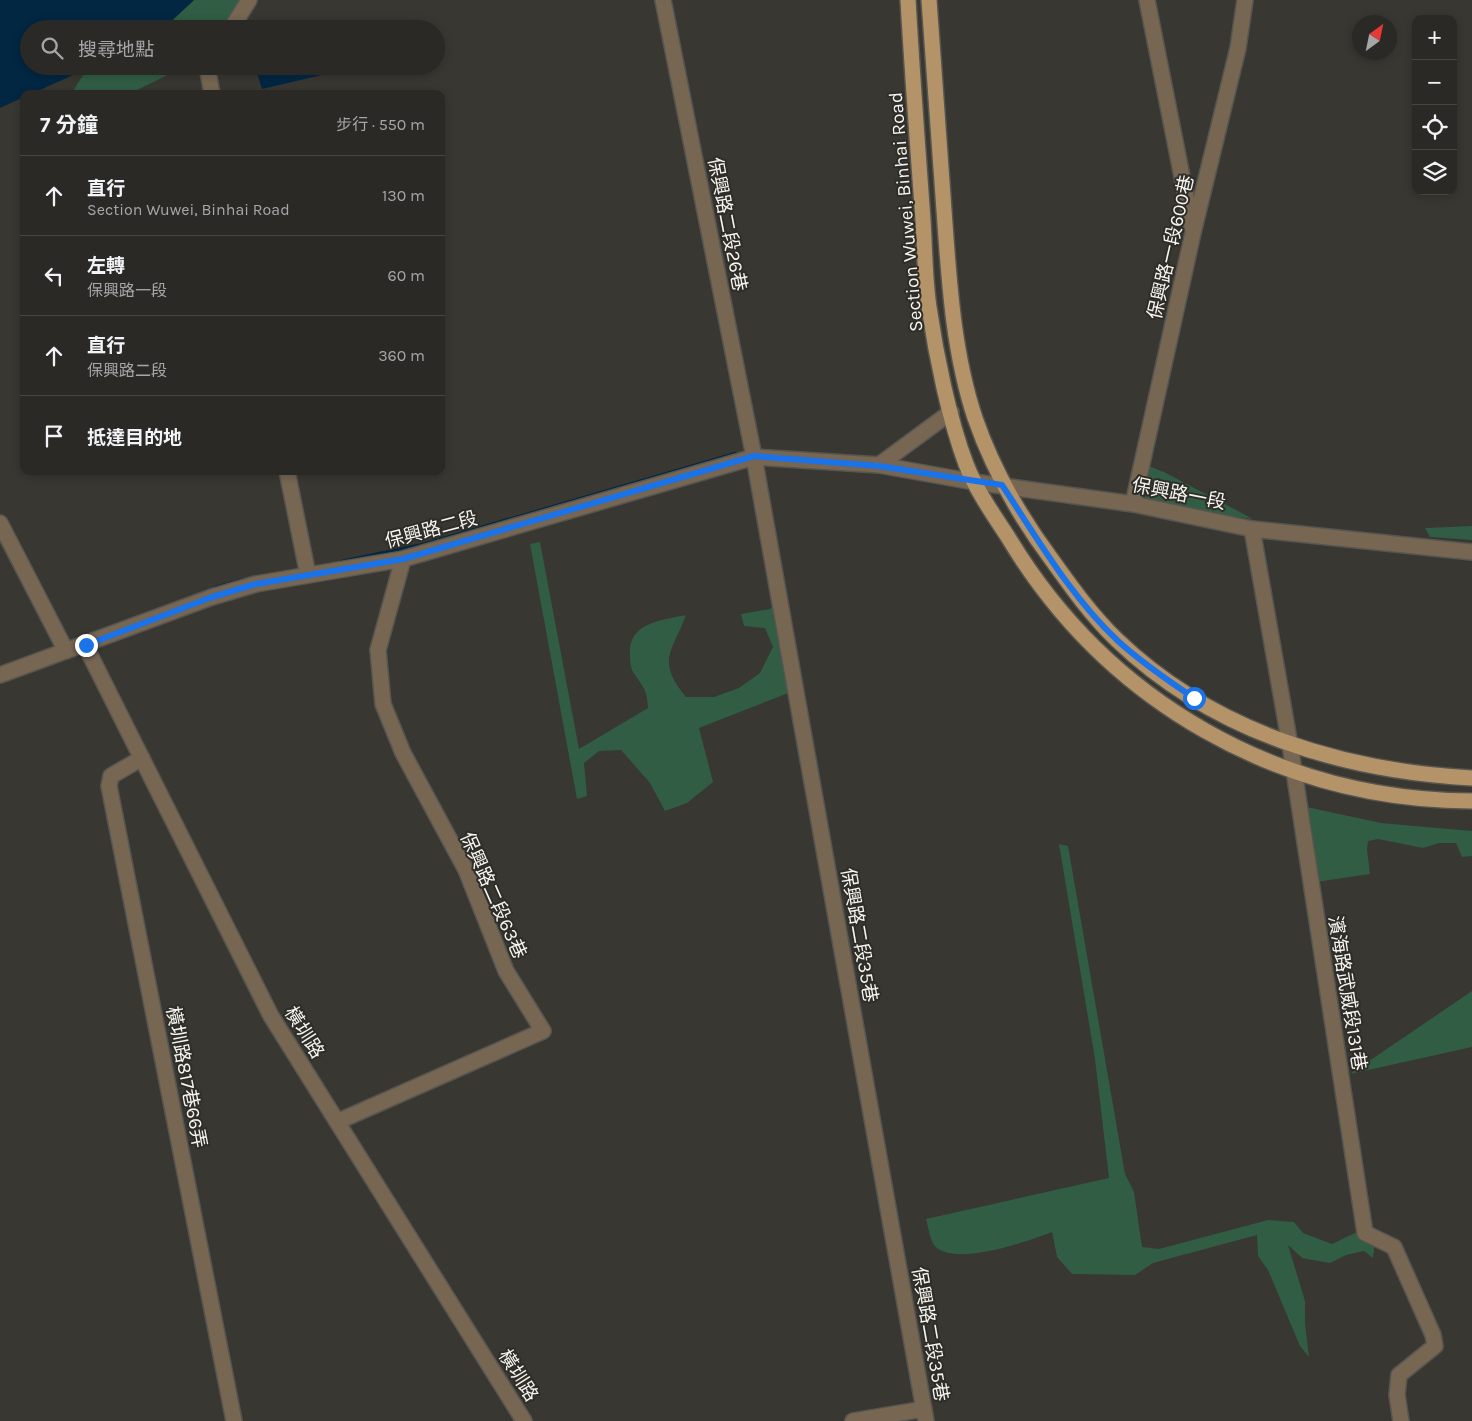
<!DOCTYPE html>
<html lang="zh-TW">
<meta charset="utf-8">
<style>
:root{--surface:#2a2925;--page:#32312d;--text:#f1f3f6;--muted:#a5a6a7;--line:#464542}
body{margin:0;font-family:Karla,"Noto Sans TC",sans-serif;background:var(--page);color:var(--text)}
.controls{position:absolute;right:15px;top:15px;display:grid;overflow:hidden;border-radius:10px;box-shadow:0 2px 8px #0003}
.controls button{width:45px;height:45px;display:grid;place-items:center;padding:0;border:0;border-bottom:1px solid var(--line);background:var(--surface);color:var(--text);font:25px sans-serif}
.compass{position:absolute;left:1352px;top:15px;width:45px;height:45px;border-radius:50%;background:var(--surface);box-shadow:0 2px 8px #0003;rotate:33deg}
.stop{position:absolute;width:15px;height:15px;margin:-11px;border:4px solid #1a73e8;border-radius:50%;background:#fff}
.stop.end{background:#1a73e8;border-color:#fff;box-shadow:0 1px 5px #0008}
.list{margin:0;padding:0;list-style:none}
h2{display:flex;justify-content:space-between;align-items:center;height:65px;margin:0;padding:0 20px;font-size:21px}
h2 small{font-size:16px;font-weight:400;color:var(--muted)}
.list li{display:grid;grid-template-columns:32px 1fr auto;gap:15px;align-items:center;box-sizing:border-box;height:80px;padding:0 20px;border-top:1px solid var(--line)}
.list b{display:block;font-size:19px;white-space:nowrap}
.list p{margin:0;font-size:16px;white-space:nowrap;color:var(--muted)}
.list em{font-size:16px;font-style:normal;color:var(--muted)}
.icon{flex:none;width:28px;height:28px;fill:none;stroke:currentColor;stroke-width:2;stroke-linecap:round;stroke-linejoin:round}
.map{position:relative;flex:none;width:1472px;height:1421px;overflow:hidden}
.search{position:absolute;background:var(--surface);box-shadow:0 2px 8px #0003;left:20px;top:20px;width:425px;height:55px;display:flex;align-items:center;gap:12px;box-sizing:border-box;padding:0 18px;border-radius:28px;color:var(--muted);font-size:19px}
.panel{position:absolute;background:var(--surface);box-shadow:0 2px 8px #0003;left:20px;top:90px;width:425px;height:385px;border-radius:10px}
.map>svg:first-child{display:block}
</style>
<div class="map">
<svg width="1472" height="1421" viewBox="0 0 1472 1421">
<rect width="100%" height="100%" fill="#383731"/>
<path fill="#305d44" d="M194,0H239L224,29H163Z
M93,66H186L129,94H71L87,69Z
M1149,466L1164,472L1253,519L1148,505L1145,499Z
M1472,526V540L1430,537L1425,528Z
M540,542L579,749L648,708C647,687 642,687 632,670C630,665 630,660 630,654C628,623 662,620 686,615C672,653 656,660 686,697H714L739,688L760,673L773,647L765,628L744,626L741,614L770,609L777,603L789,680L788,693L699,728L713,782L687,803L665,811L650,783L621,750L599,751L584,763L587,796L577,799L530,544Z
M1302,806L1381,823L1472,831V856L1462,857L1456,843H1439L1423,848L1378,839L1368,841L1367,849L1370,874L1316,882Z
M1059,844L1068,846L1125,1174L1134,1192L1142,1247L1159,1249L1268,1220L1294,1222L1303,1233L1332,1244L1359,1231L1375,1242L1373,1258L1364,1251L1346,1255L1330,1263L1302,1258L1288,1245L1305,1301V1324L1309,1357L1300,1346L1268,1270L1258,1256L1257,1235L1153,1263L1135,1275L1072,1274L1057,1257L1052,1232C1029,1241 952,1268 934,1245C930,1239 928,1226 926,1219L1109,1178L1095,1059Z
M1472,991V1047L1350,1074Z"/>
<path fill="#022743" d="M0,0H194L163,29H29V66H93L31,94H24V97L0,108Z
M274,66H348L347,69L262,89L256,70Z"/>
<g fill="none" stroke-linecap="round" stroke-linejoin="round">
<path stroke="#022743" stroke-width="4.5" d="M342,562L423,545L736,454
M216,588L245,580"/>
<g stroke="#565550" stroke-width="18">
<path id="minor" d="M663,0L754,457L926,1421
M1147,0L1192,227
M231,29L249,0
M207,66L212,94
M879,465L951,412
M287,471L308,575
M1133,504L1193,233L1238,48L1245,0
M0,523L66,651
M1252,529L1290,745L1365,1233L1394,1247L1433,1335L1435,1346L1399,1375L1397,1395L1401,1421
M85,645L271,1016L524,1421
M0,675L212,597L256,584L403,559L754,457L879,465L974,482L1133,504L1252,529L1472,552
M142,758L111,776L109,786L234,1421
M339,1121L543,1031L506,971L466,870L403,753L383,704L378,650L403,559
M853,1421L924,1409"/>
</g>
<g stroke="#565550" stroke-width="18">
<path id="major" d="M908,0C912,69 917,138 922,206C925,239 924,274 929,307C936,355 949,419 966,464C976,490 993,514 1008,537C1107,702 1279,800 1472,801
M929,0C934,70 939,140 944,210C949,280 953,352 975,418C993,470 1020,517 1052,560C1072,588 1092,616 1117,640C1213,732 1343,771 1472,778"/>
</g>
<use href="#minor" stroke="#766652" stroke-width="15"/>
<use href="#major" stroke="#b49369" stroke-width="15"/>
</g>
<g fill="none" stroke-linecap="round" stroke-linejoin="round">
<path stroke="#1a73e8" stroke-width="6" d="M86,645L212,597L256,584L403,559L754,456L879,466L1002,485C1037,538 1071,597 1118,641C1141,662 1167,680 1194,698"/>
</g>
<g text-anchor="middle" stroke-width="4" stroke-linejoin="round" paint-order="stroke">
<g font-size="19" fill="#f6f5f1" stroke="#2e2d27">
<text transform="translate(905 212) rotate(-95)" y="7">Section Wuwei, Binhai Road</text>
<text transform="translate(728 224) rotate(79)" y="7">保興路二段26巷</text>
<text transform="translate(1170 247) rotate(-77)" y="7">保興路一段600巷</text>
<text transform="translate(1179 493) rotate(11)" y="7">保興路一段</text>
<text transform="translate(431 529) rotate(-15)" y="7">保興路二段</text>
<text transform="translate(494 895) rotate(66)" y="7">保興路二段63巷</text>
<text transform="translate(860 935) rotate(80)" y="7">保興路二段35巷</text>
<text transform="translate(1348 993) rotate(81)" y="7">濱海路武威段131巷</text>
<text transform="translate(305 1032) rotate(58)" y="7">橫圳路</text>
<text transform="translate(187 1077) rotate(79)" y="7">橫圳路817巷66弄</text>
<text transform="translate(931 1334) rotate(80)" y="7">保興路二段35巷</text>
<text transform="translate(519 1375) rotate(58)" y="7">橫圳路</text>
</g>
</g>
</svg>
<div class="controls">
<button>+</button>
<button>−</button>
<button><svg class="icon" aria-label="locate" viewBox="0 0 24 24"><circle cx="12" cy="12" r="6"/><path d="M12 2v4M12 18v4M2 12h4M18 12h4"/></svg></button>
<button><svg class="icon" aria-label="layers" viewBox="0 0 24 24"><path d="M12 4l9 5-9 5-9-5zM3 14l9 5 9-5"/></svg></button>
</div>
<svg class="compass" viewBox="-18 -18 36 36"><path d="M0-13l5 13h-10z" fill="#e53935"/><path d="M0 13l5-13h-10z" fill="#a5a6a7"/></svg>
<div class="stop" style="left:1194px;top:698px"></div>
<div class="stop end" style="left:86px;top:645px"></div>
<div class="search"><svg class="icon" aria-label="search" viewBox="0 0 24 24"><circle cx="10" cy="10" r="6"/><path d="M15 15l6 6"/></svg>搜尋地點</div>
<section class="panel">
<h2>7 分鐘<small>步行 · 550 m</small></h2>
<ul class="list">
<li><svg class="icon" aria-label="ahead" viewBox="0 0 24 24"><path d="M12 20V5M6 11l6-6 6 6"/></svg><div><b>直行</b><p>Section Wuwei, Binhai Road</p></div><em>130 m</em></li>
<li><svg class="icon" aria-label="left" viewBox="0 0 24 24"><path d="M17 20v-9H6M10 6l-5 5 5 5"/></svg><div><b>左轉</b><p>保興路一段</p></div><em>60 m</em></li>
<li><svg class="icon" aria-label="ahead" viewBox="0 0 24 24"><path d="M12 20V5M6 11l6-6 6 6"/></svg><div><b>直行</b><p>保興路二段</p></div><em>360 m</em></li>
<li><svg class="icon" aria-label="arrive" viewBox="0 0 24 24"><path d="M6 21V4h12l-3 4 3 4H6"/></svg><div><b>抵達目的地</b></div></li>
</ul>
</section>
</div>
